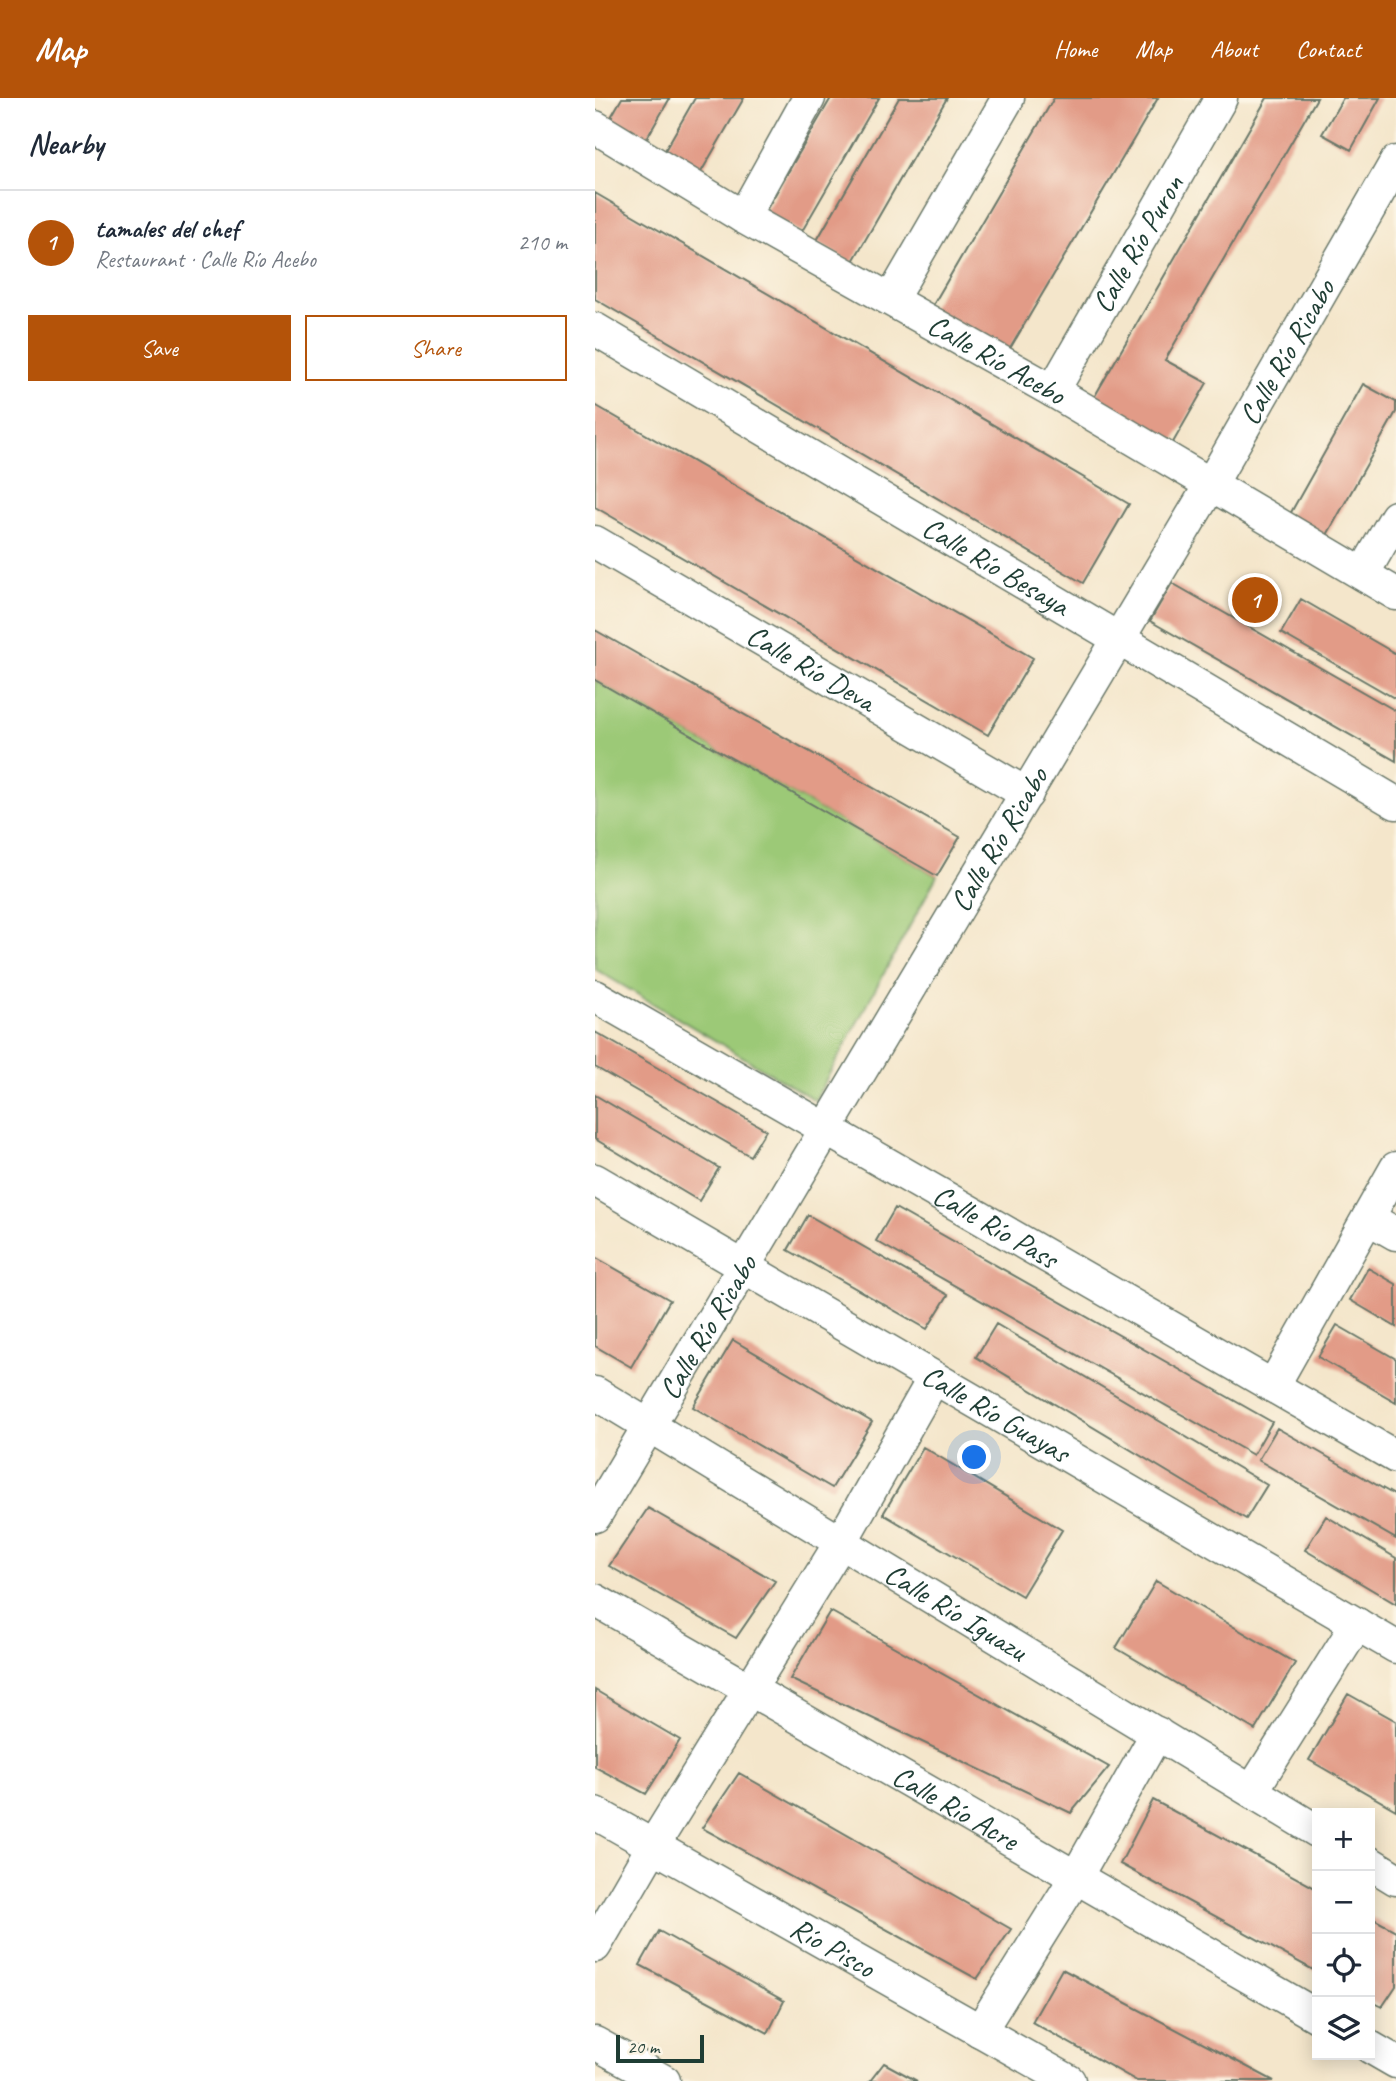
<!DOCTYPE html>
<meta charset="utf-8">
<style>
:root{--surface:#fff;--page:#f2f2f3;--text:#1f2937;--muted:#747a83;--line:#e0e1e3;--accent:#b45309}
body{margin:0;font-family:Caveat,sans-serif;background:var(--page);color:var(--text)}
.controls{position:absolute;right:21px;bottom:21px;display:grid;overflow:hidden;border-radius:0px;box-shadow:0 4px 18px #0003}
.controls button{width:63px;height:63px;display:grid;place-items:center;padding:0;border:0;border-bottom:2px solid var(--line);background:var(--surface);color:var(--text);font:35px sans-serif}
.scale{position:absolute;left:21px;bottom:18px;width:88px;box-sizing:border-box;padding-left:7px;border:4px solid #1f3d34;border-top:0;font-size:19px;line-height:24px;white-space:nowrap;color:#1f3d34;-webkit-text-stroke:5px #fcf5e5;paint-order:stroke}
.you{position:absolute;left:380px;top:1360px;width:24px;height:24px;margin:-18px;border:5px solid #fff;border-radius:50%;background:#1a73e8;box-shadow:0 0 0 10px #1a73e833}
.badge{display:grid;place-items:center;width:46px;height:46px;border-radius:50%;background:var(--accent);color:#fff;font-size:23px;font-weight:700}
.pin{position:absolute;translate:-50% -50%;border:4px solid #fff;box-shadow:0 2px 7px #0006}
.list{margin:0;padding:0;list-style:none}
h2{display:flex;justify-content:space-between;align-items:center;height:91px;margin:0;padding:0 28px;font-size:30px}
h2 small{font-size:23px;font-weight:400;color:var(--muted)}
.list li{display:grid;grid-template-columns:46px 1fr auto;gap:21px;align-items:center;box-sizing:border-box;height:105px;padding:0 28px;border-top:2px solid var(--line)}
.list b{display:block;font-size:26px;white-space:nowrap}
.list p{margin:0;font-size:23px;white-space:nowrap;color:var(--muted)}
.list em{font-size:23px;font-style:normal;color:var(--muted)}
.actions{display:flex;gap:14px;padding:21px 28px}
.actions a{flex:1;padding:16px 0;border:2px solid var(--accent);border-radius:0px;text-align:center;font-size:24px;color:var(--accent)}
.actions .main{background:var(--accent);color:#fff}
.icon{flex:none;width:38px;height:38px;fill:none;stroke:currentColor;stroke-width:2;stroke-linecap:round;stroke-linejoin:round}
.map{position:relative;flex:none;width:801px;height:1983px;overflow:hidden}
header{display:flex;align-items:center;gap:42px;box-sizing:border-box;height:98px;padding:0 35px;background:var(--accent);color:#fff}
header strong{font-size:33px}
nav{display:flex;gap:38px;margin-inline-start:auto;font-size:24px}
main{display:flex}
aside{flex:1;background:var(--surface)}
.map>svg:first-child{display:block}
</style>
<header>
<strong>Map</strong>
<nav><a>Home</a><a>Map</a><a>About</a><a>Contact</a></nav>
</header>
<main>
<aside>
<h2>Nearby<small></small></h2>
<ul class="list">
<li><span class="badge">1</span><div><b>tamales del chef</b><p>Restaurant · Calle Río Acebo</p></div><em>210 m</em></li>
</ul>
<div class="actions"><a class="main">Save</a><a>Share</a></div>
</aside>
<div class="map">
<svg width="801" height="1983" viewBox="0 0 801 1983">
<rect width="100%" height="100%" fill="#fcf5e5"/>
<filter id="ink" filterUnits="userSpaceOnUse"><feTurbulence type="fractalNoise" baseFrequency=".0143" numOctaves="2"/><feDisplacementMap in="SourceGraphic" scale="14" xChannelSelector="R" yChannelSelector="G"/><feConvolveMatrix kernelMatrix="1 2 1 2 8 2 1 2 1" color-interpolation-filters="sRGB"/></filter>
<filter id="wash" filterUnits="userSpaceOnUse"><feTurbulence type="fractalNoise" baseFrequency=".00686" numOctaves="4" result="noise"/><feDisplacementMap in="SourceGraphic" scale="28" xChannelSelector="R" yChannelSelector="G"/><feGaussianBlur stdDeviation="1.57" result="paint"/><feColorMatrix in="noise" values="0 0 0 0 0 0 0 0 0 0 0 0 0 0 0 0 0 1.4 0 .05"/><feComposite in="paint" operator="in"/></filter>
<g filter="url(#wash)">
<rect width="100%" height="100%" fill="#f4e6cb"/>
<path fill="#9cc977" stroke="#5e8356" stroke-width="2" d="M0,582L342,778L220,1002L0,871Z"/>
<g id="blocks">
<path fill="#e29b87" d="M27,0H75L48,47L12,26Z
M100,0H149L102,81L65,61Z
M236,0H284L206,135L170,114Z
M304,0H352L257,165L221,144Z
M459,0H563L410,259L334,214Z
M672,0H722L570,262L612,285L572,355L493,310Z
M748,0H785L756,52L727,36Z
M0,95L534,406L488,485L0,201Z
M768,286L801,304V314L727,446L690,425Z
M0,307L438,560L393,637L0,409Z
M577,485L801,613V663L555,523Z
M706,501L801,556V601L686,535Z
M0,532L365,739L342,778L0,582Z
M0,934L171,1032L155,1058L0,969Z
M0,997L124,1070L104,1103L0,1041Z
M300,1110L677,1324L658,1357L281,1143Z
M213,1117L353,1197L332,1231L193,1152Z
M0,1159L75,1202L36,1269L0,1248Z
M773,1170L801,1186V1229L755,1202Z
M401,1226L672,1387L651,1421L381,1259Z
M742,1227L801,1261V1304L723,1259Z
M138,1242L277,1324L237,1390L98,1309Z
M682,1330L801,1398V1441L663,1362Z
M328,1349L467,1432L427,1498L288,1416Z
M53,1410L180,1483L141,1540L14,1468Z
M731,1418L801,1460V1506L710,1452Z
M561,1483L700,1565L660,1632L521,1550Z
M235,1513L514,1669L476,1715L195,1581Z
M0,1592L85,1642L51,1696L0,1669Z
M753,1596L801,1623V1712L714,1662Z
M144,1675L416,1831L382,1881L107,1730Z
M558,1702L722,1791V1874L525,1766Z
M775,1819L801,1833V1888L787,1909L775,1903Z
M64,1833L189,1903L173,1935L45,1867Z
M467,1871L679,1983H542L437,1924Z
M289,1965L322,1983H275Z"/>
</g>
</g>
<g filter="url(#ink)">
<use href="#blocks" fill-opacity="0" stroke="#6a7869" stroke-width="2"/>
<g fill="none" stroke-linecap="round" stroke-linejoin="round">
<g stroke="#6a7869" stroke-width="35">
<g id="minor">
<path id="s1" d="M0,29L148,119L458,293L801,496"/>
<path d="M148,119L214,0"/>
<path d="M297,200L413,0"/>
<path id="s2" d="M0,231L801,705"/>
<path id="s3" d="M458,293L626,0"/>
<path id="s4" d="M0,444L432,696"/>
<path d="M768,476L801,419"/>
<path id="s5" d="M0,898L801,1359"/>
<path id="s6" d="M0,1082L801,1549"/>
<path d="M773,1120L801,1136"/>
<path d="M678,1288L801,1070"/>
<path id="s7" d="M0,1295L722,1733"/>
<path id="s8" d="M0,1418L616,386L801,64"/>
<path id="s9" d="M0,1502L722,1918"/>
<path d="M657,1693L762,1526"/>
<path id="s10" d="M0,1715L474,1983"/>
<path d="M775,1765L801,1781"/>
<path d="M0,1848L58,1748L246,1444L339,1280"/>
<path d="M385,1933L481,1779L562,1635"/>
<path d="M0,1945L69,1983"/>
<path d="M775,1949L801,1964"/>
</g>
</g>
<use href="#minor" stroke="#fff" stroke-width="32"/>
</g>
</g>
<g text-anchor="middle" stroke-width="6" stroke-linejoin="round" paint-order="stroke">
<g font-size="30" fill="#1f3d34" stroke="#fcf5e5">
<text dy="10" stroke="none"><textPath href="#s3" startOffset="170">Calle Río Puron</textPath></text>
<text dy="10" stroke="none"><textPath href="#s8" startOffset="1354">Calle Río Ricabo</textPath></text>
<text dy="10" stroke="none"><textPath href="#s1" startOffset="464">Calle Río Acebo</textPath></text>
<text dy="10" stroke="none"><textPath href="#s2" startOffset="466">Calle Río Besaya</textPath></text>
<text dy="10" stroke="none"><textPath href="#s4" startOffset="250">Calle Río Deva</textPath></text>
<text dy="10" stroke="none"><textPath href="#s8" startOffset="788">Calle Río Ricabo</textPath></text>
<text dy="10" stroke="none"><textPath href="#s5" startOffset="462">Calle Río Pass</textPath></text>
<text dy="10" stroke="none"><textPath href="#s8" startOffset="220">Calle Río Ricabo</textPath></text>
<text dy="10" stroke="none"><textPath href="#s6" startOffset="464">Calle Río Guayas</textPath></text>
<text dy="10" stroke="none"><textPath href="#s7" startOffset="422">Calle Río Iguazu</textPath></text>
<text dy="10" stroke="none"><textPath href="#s9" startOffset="416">Calle Río Acre</textPath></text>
<text dy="10" stroke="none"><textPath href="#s10" startOffset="273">Río Pisco</textPath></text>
</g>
</g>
</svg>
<div class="controls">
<button>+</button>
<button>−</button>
<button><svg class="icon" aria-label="locate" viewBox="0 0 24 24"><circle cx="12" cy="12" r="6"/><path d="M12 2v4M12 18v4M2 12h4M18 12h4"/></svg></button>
<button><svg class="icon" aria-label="layers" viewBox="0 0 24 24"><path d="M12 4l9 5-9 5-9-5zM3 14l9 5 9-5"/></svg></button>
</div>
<div class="scale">20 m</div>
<div class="you"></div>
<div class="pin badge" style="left:660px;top:502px">1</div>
</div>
</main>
